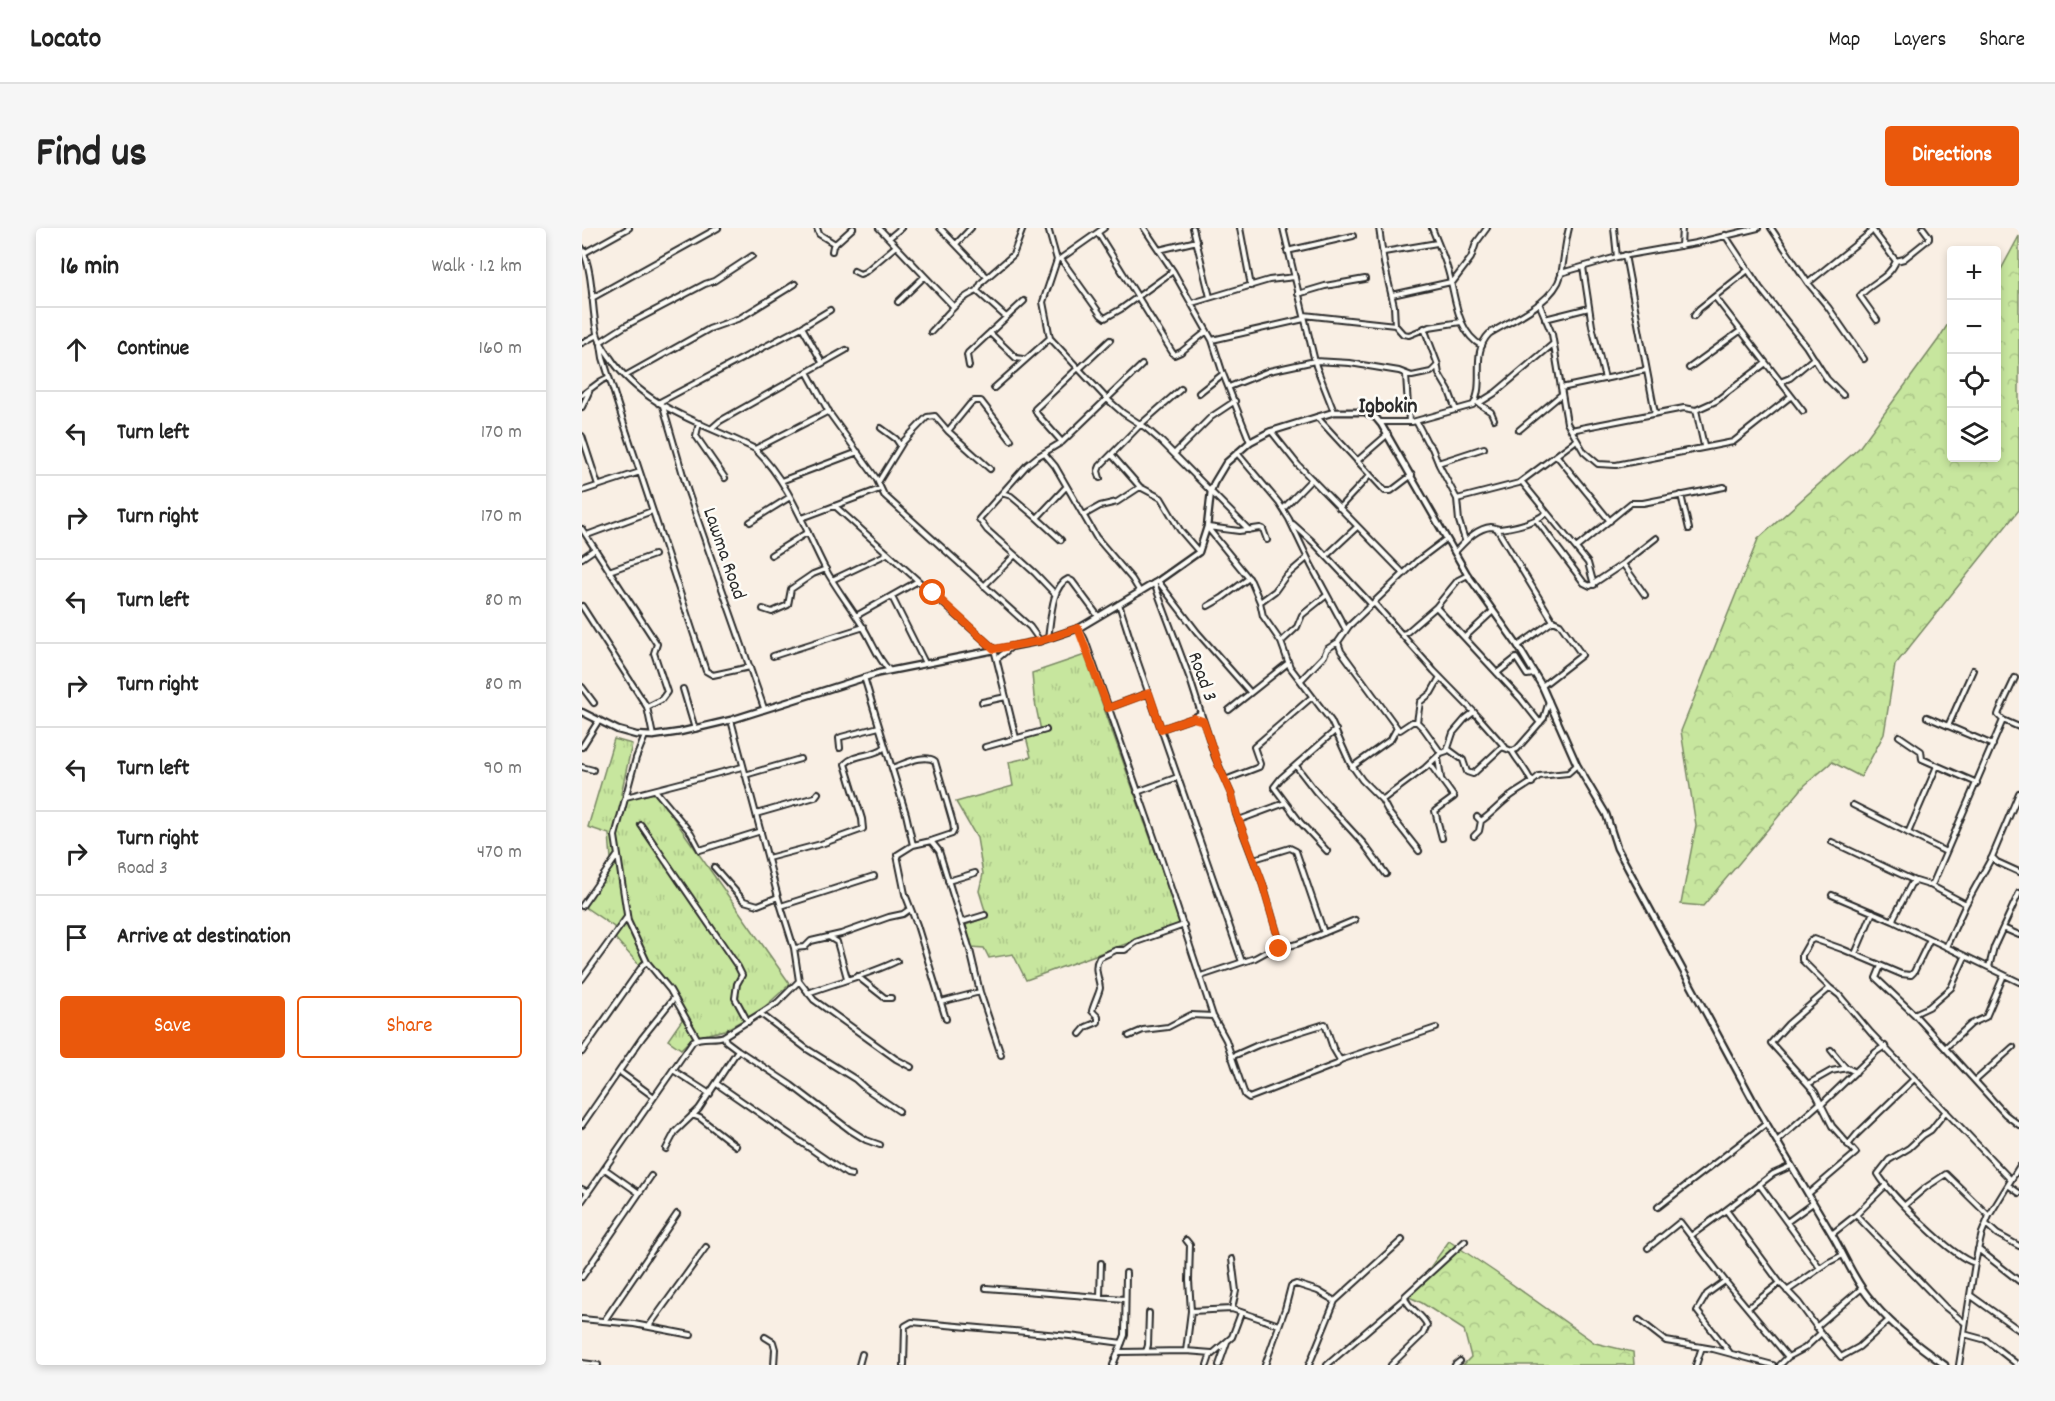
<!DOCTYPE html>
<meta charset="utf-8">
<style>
:root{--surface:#fff;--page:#f6f6f6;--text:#222;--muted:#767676;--line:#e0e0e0;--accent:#ea580c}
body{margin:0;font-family:Dekko,sans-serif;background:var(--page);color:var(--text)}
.controls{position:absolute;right:18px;top:18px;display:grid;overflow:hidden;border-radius:6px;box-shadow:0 3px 9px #0003}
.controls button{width:54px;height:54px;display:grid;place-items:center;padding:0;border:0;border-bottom:2px solid var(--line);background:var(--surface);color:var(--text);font:30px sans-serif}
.stop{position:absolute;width:18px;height:18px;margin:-14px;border:4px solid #ea580c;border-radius:50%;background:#fff}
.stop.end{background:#ea580c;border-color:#fff;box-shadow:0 2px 6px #0008}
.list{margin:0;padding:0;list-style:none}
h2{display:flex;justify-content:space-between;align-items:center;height:78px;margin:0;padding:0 24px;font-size:26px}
h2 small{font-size:20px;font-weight:400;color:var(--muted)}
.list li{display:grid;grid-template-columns:39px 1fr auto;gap:18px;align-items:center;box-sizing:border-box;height:84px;padding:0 24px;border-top:2px solid var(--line)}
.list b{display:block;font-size:22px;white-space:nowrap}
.list p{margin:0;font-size:20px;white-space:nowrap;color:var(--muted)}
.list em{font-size:20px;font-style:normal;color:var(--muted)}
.actions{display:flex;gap:12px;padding:18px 24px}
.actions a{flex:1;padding:14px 0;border:2px solid var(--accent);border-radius:6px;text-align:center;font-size:21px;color:var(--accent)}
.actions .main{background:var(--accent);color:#fff}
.icon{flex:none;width:33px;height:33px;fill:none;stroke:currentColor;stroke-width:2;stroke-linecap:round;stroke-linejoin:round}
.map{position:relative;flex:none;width:1437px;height:1137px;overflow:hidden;border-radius:6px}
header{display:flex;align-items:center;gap:36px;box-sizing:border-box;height:84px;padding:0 30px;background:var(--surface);border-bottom:2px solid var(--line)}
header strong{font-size:28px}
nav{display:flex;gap:33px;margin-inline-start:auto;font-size:21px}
.intro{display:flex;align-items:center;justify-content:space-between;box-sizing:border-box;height:144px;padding:0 36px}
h1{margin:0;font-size:42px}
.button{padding:15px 27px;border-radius:6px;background:var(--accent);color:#fff;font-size:21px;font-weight:700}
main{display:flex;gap:36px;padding:0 36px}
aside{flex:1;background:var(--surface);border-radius:6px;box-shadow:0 3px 9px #0003}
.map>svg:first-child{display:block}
</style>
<header>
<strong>Locato</strong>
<nav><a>Map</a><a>Layers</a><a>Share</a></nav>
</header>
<div class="intro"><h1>Find us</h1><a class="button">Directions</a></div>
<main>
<aside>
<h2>16 min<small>Walk · 1.2 km</small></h2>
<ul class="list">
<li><svg class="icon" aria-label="ahead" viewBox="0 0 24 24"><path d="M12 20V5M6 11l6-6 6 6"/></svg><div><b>Continue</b></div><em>160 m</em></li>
<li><svg class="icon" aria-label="left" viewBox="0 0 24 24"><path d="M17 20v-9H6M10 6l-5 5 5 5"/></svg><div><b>Turn left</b></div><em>170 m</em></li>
<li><svg class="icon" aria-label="right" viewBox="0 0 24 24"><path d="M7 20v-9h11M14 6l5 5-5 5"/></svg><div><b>Turn right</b></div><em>170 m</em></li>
<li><svg class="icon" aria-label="left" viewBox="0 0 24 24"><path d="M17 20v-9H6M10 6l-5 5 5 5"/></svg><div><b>Turn left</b></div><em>80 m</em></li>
<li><svg class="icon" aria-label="right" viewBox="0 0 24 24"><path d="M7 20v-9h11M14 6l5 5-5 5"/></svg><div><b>Turn right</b></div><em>80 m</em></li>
<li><svg class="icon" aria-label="left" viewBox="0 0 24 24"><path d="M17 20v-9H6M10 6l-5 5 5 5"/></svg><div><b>Turn left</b></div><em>90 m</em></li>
<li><svg class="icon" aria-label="right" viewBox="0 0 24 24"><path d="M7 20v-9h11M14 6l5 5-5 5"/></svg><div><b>Turn right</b><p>Road 3</p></div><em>470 m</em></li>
<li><svg class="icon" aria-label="arrive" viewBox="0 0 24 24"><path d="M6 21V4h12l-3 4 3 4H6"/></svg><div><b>Arrive at destination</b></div></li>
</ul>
<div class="actions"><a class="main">Save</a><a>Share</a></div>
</aside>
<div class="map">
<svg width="1437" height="1137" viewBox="0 0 1437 1137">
<defs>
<pattern id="grass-tufts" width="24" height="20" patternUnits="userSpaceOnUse" patternTransform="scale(1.5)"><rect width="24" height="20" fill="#c7e69e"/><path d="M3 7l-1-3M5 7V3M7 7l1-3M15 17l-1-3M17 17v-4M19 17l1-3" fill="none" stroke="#abc588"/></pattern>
<pattern id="forest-crowns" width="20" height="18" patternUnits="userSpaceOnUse" patternTransform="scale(1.5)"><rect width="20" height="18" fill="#c7e69e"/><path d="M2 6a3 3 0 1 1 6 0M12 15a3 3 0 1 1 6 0" fill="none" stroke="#abc588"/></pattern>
</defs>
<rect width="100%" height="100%" fill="#f9efe4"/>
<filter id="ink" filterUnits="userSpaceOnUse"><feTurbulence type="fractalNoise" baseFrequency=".0167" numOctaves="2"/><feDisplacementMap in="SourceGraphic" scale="12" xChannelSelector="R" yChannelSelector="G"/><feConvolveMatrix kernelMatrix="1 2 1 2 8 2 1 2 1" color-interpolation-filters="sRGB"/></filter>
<g filter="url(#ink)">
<path fill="url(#grass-tufts)" stroke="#798864" stroke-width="1.5" d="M503,427L599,696L444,752L431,726L407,730L402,720L389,719L384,697L405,689L397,663L401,646L395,610L374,574L431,558L427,534L449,529L444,509L459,503L452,469L450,445Z
M32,511L50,516L39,566L49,570L74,565L208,756L178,783L143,802L110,810L99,821L86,812L100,792L95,778L69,735L57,737L33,710L32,699L0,677L29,631L27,606L6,599Z"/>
<path fill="url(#forest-crowns)" stroke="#798864" stroke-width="1.5" d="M1437,8V282L1313,437L1302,506L1279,549L1250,534L1223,557L1121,678L1099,676L1114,597L1099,503L1176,311L1277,220L1356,112L1369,91L1370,230H1414L1415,49Z
M867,1013L913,1044L1013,1115L1051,1124L1052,1137H881L889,1129L882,1102L840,1075L827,1069Z"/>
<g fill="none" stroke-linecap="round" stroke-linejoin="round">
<g stroke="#2b2b2b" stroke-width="8">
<path id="minor" d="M235,0L237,6L253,16
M297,0L372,79
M358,0L405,49
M466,0L475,32L461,74L468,110L525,171L541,185L564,200L580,214L667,302
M562,0L591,43L630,112L641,146L668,214
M611,0L628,69
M658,0L669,58
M701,0L734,138L752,184
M797,0L802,35L812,78L813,97L821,106L827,107L847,99L879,94
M850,0C855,13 861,26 865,39C874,66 873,103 900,118
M1032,0L1035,29
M1189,0L1226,55L1246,79L1282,131
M1289,0L1314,33C1307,51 1289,54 1278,68L1295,92
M516,5L592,127L599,124L625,103
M1143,7L1178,60L1224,118L1245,151L1261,167
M307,10L319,0
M374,16L389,0
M1099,18L1100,0
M0,20C12,47 9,77 15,105C17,114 23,122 28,129C61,180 122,195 173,221C207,254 222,299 243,340C254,361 269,379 281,399C290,413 295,430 307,442
M577,22L615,13
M250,23L251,18L271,0
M705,23L771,8
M802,24L855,15
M2,25L47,0
M1043,27L1073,185
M478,31L522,0
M479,31L519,87L523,90L539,81L591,43
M1314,33L1322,31L1347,11V8L1341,0
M1001,39L1010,98L1023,151
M272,43L278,46L283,44L314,18
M979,45L1035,29L1114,15L1176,0
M870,55L889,30L894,15L905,0
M1226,55L1288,5L1289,1
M395,63L424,89
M716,66L743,58L783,51
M810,67L869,54
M1133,69L1221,183
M10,70L136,0
M316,74L342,49
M610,75L687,52L713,49
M957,75L970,106L985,195L1002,224L1016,236L1034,237L1151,214L1208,169
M722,87L813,97
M1112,88L1117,81L1166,42
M963,91L1007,80
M220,99L240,134
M349,104C363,90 376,70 395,63L400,54L431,27L441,0
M408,105L434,130L441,131
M630,112L722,91
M18,114L43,98L123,56L132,53L170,28
M0,115L15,107
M19,117L21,130L40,190L124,443L131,447L168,439
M387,138L385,127L386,125L442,73
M856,140L857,146L867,163L874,182
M1107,140L1158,103
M497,141L528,112
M225,144L248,186L294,250L302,267L448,399L458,413
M824,147L827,194
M43,148L127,101L158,90L213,56
M1198,154L1208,150L1232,130
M647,159L687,143L733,133L768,135L817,143L830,148L849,144L856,137L842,100
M412,160L468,110
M979,160L1064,142
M617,165L641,146
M0,167L19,153L27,149
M76,175L220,99L248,82
M896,175L909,184L912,191
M897,175L913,165L971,116
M81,178L106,264L182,480
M0,179L7,164
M1114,182L1122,218
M735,189L803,263H809L830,247
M834,193L845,214L850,220L857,237L875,271L877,293L883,312
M798,194H830L891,177C904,156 888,125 907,106C929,92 972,75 979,47C982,32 983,15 987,0
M117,195L114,208L143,250
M130,200L138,193L264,122
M299,200L314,211L318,217
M937,202L980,166
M989,202L1102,180L1114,182L1134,173L1184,135
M366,203L388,176L392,173H399L429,212
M689,203L716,237L822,346
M0,208L16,257
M480,214L455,186L453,181L496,140
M173,221L247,183
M462,225L473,238L514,309L550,351L558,364
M655,225L697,275L707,291L729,337L764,402
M592,226L629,189L653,173
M530,227L558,259L579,270L598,302L617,324
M975,228L1028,293
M775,233L806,206
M856,235L902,220
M518,250L516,243L518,238L558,197L599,161
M199,253L276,224
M297,253L321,214L345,189L353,188L366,203L408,241
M940,254L1006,335L1012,357
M0,263L58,244
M420,265L429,268L455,290L484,259
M1099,267L1107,301
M875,271L937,255L992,214
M253,278L412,421L434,510
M757,280L788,247
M701,281L730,251
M502,287L518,278L535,274L558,259
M220,290L298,261
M455,290L479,312
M954,291L1002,355L1008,358L1041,336L1074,310
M168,294L208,269
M711,296L731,314L790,377
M625,299L669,353L678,374L681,388L699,414L708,439L749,493L768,535L780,552L800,572L807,585L837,623
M626,299L657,303L678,300L681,301L685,312
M0,301L75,416L72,425L85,464L79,472L65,479
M915,301L971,393L936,418
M5,307L70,283
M994,320L1049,275H1061L1142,259
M873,324C882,315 894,300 909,299C912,299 915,301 918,301C932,299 954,294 964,285
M189,327L226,304
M744,328L775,299
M0,330L13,321
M1041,336L1063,367
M27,343L72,327
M250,352L305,326
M576,353L615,404L668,464
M572,355L608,451L633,529L650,568L654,586L681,657L697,712V721
M402,358L433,327
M473,366L453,345L405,302L397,291L445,237L455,229L480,214L560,137
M310,369L343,435
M678,374L693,363L703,349L725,330
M792,375L852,443L892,484L883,491L871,505L865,523L859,525L843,540L800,572
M537,376L553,426L660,734
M0,378L65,479L71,508
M626,378L640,370L667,350
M854,379L939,471L958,495
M181,381L190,384L206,377L209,361L231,346L244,341
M274,388L336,353
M497,400L503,412L573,612L631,788L644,812L663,867L667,870L755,836L758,832L854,800
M820,406L824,405L854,379L876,352L886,347
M883,409L911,383
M466,410C469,393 469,358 486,351L490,353L516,388
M699,414L715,399L720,387L745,367
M191,428L282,399
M416,430L428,420
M915,445L934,430L945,447L952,446
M282,449L324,586L331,617
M719,452L742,428L745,421L756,414
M960,458L1000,427L978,396L971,393
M0,459L12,475
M101,461L113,501
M400,474L424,469
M526,480L566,465
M647,482L706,435
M892,484L923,519
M1345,489L1411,517
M1421,492L1416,487L1417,484L1433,450
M835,494L838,474L849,465L858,449
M1366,498L1391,442
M579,501L611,490L619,485
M63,508L54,530L33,608L46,693L65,734L88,762L115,810
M1317,508L1339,523L1340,531L1395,555
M0,519L17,492
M403,519L464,502
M258,520L257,510L259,509L297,499
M866,521L881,532L885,544L891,546L920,519L930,523L935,521L962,490L967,473
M930,523C936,534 945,542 950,555
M859,525L842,501L835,494H830L818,502L816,501L759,423L756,414L767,398L835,333L864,311
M856,530L859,550
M848,536L872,569L853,583L860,610
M714,538L734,564L781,615L804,646
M0,539L11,542
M770,539L809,511L815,500
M310,540C322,536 343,525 353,533L371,595L372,602L370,606L349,613L331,617L315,627L323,666L335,697L364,791
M163,547L218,531
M643,552L677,539L678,536L672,519L730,469
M73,562L109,605L118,622L179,603
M555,564L596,549
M1437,565L1410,629L1415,634L1437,644
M44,569L160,539
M1271,577L1364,624
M174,586L233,569L236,565
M895,589L899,593
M657,592L703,575
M59,597L156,739L160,747L155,756L153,770L166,794
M1326,605L1355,538
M892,608L897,603L899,593C911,585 920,573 933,565C942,559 950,555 957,548L986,545L995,537
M349,613L357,623L388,722L398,764L419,827
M1250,614L1333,653
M745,623L718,594L692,559L699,550L754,502
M186,630L239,616L281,601L280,591L263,536C273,525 292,529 303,519
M672,631L708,620L714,623L742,705
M132,639L162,673L176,677L196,669
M366,653L393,645
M1348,657L1384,676L1410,629
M1250,667L1311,693
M0,678L35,628
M199,678L292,648
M380,694L403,687
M1421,700L1437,707
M247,709L255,714L265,750
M1348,711L1311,693L1312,689L1329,656L1334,653L1347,657L1351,655L1421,492L1437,499
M1364,719L1384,676
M212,720L223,719L229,713L259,706L307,689L321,686L328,681
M1273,726L1291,684
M1299,738L1294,750L1332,786L1423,886L1437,897
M1407,739L1412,719L1437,665
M275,748L303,770H309
M619,748L673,730L684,724L715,716L773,692
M0,751L45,689
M217,753L232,772L314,831L329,839
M1248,760L1257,767L1289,805L1429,952
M226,765C255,754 287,747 315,733
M359,774L398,764
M179,786L225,821L273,851L283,860L317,883
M1332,786L1347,779L1369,760L1383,729
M498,806L504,799L516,794V789L510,783C511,778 518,763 518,760C517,749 511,740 517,730L534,722H543L554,714L602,697
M142,808L144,813L156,822L209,857L268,902L284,912L298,917
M547,808L561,802L586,799L609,787L631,788
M1363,820L1389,796L1404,789L1422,747
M1249,822L1263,839L1274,844
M0,824L61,737L65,734
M649,829L676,817L743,796L751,820L758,832
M91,842L128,866
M38,844L72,869
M1393,853L1431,819
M135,856L265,946L270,947
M1226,856L1249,843L1266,840
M1364,883L1349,902L1341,907L1327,920L1307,932L1296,946C1308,966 1371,1030 1393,1035
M110,887L118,890L154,918
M0,897L60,810L92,770
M1195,913L1238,875L1240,876L1294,824L1303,818
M1266,917L1275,906L1332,851
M84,921L93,904L117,881L156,822
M1209,938L1191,946L1144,982L1198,1055L1217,1075L1239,1105L1259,1129L1277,1119L1307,1092
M23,941L57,965
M1177,956L1238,1040
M1426,957L1437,965
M0,961L6,964
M1226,966L1274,925L1250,898L1233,864L1189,815L1206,796L1248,760L1220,732V727L1228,713L1232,711L1260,721L1319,746L1329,747L1332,744L1348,711L1437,754
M0,973L111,813C120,807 132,812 142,808L195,775L217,753L212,720L196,669L149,492
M1323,977L1343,960L1364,946L1407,988
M1076,979L1185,895
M1274,987L1363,1079L1383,1095
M1205,994L1231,975
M1404,996L1415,1006L1437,1018
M1250,1006L1274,987L1304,957
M1110,1007L1144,982
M604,1012L608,1017L607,1052L609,1083
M1066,1020L1098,994L1143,1053
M1396,1021L1437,1053
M650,1031L654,1063L650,1081
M0,1049L69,948
M404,1060L542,1071
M1205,1063L1247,1034L1261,1027
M1388,1067L1437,1102
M518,1069L519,1035
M1166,1080L1198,1055
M0,1091L52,1096L109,1107
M1057,1092L1084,1113L1131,1121L1191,1137
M22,1093L95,986
M67,1098L124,1019
M1234,1099L1280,1060
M1382,1106L1404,1112L1436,1137
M183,1109L191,1114L193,1121L192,1137
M604,1123L630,1125
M538,1124L604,1123L609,1083L650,1081L697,1097
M564,1124L566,1117L567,1085
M1148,1125L1115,1083L1125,1066L1143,1053L1206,1129
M0,1135L16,1137
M277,1137L280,1126
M322,1137L323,1098L330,1094L488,1108L540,1115
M531,1137L543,1107L544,1045
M625,1137L628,1128L650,1109L659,1085
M637,1137L645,1114
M683,1137L703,1081L709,1058L714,1056L736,1063L753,1073
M727,1137L753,1073L820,1012
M745,1137L823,1070
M809,1137L841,1106L845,1097C840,1085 824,1080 823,1068L883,1013
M873,1137L878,1133
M1114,1137L1120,1119
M1198,1137L1206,1129L1223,1120L1239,1105
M1377,1137L1393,1035L1400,1005L1407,988L1437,939"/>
</g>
<g stroke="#2b2b2b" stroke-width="9">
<path id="major" d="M0,484L36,502L54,507L71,508L98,504L149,492L297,445L458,413L497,400L576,353L617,324L625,299L629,263L632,255L644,235L668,214L687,204L752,184H783L794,190L799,196L885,346L936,418L960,458L995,537L1024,586L1035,620L1174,878C1199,921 1225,964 1251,1008C1262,1027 1271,1049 1285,1067C1306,1095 1334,1117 1363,1137"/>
</g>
<use href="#minor" stroke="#fdfcf7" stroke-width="4"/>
<use href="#major" stroke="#fdfcf7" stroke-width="4.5"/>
</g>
</g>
<g fill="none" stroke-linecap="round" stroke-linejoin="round" filter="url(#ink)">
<path stroke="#ea580c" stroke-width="8" d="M351,365L412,421L458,413L496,400L526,480L567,465L579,501L611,490L621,493L637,539L650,568L654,585L680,654L697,712V721"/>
</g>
<g text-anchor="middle" stroke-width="5" stroke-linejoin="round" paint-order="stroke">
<g font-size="20" fill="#2b2b2b" stroke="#fdfcf7">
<text transform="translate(144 325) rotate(71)" y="7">Lawma Road</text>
<text transform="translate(622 448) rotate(70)" y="7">Road 3</text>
</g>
<g font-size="22" font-weight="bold" fill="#2b2b2b" stroke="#fdfcf7">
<text x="806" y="184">Igbokin</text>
</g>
</g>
</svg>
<div class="controls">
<button>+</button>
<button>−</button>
<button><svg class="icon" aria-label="locate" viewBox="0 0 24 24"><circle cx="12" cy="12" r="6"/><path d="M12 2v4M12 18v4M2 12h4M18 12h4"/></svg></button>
<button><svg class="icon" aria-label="layers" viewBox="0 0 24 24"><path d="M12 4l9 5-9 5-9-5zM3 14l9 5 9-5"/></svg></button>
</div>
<div class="stop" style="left:351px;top:365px"></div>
<div class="stop end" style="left:697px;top:721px"></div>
</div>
</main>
